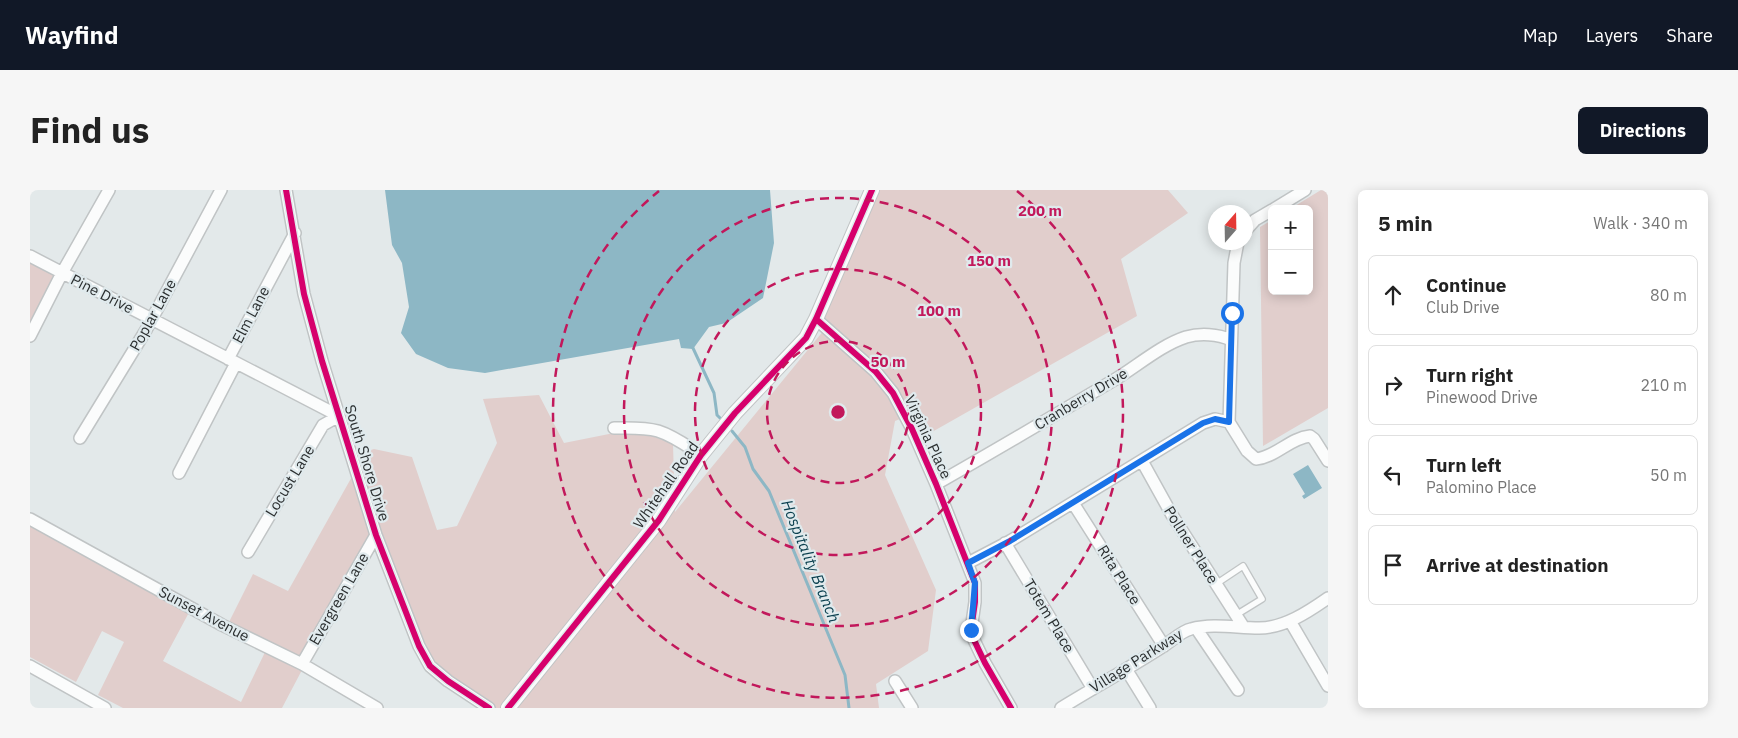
<!DOCTYPE html>
<meta charset="utf-8">
<style>
:root{--surface:#fff;--page:#f6f6f6;--text:#222;--muted:#767676;--line:#e0e0e0;--accent:#111827}
body{margin:0;font-family:"IBM Plex Sans",sans-serif;background:var(--page);color:var(--text)}
.controls{position:absolute;right:15px;top:15px;display:grid;overflow:hidden;border-radius:8px;box-shadow:0 2px 12px #0003}
.controls button{width:45px;height:45px;display:grid;place-items:center;padding:0;border:0;border-bottom:1px solid var(--line);background:var(--surface);color:var(--text);font:25px sans-serif}
.compass{position:absolute;left:1178px;top:15px;width:45px;height:45px;border-radius:50%;background:var(--surface);box-shadow:0 2px 12px #0003;rotate:20deg}
.stop{position:absolute;width:15px;height:15px;margin:-11px;border:4px solid #1a73e8;border-radius:50%;background:#fff}
.stop.end{background:#1a73e8;border-color:#fff;box-shadow:0 1px 5px #0008}
.list{margin:0;padding:0;list-style:none}
h2{display:flex;justify-content:space-between;align-items:center;height:65px;margin:0;padding:0 20px;font-size:21px}
h2 small{font-size:16px;font-weight:400;color:var(--muted)}
.list li{display:grid;grid-template-columns:32px 1fr auto;gap:15px;align-items:center;box-sizing:border-box;height:80px;margin:0 10px 10px;padding:0 10px;border:1px solid var(--line);border-radius:8px}
.list b{display:block;font-size:19px;white-space:nowrap}
.list p{margin:0;font-size:16px;white-space:nowrap;color:var(--muted)}
.list em{font-size:16px;font-style:normal;color:var(--muted)}
.icon{flex:none;width:28px;height:28px;fill:none;stroke:currentColor;stroke-width:2;stroke-linecap:round;stroke-linejoin:round}
.map{position:relative;flex:none;width:1298px;height:518px;overflow:hidden;border-radius:8px}
header{display:flex;align-items:center;gap:30px;box-sizing:border-box;height:70px;padding:0 25px;background:var(--accent);color:#fff}
header strong{font-size:24px}
nav{display:flex;gap:28px;margin-inline-start:auto;font-size:18px}
.intro{display:flex;align-items:center;justify-content:space-between;box-sizing:border-box;height:120px;padding:0 30px}
h1{margin:0;font-size:35px}
.button{padding:12px 22px;border-radius:8px;background:var(--accent);color:#fff;font-size:18px;font-weight:700}
main{display:flex;gap:30px;padding:0 30px}
aside{flex:1;background:var(--surface);border-radius:8px;box-shadow:0 2px 12px #0003}
.map>svg:first-child{display:block}
</style>
<header>
<strong>Wayfind</strong>
<nav><a>Map</a><a>Layers</a><a>Share</a></nav>
</header>
<div class="intro"><h1>Find us</h1><a class="button">Directions</a></div>
<main>
<div class="map">
<svg width="1298" height="518" viewBox="0 0 1298 518">
<rect width="100%" height="100%" fill="#e3e9ea"/>
<path fill="#e1cecc" d="M836,0H1138L1158,23L1091,69L1107,126L902,242C894,223 883,223 865,231L855,285L906,400L898,461L846,494L849,518H451L391,461L344,343L252,518H93L68,505L94,452L72,441L46,492L0,467V326L163,415L133,471L211,512L238,456L198,434L223,384L258,401L324,283L319,267L344,259L382,267L407,340L427,336L467,253L453,209L509,205L534,253L604,239L643,254L645,322L799,134L783,123Z
M1291,0H1298V218L1233,256L1230,37L1242,30V101H1279V19H1260Z
M0,59L31,76L0,132Z"/>
<path fill="#8db7c5" d="M355,0H740L744,53L733,108L696,133L679,137L663,159L651,158L649,149L455,183L418,178L386,164L371,143L379,117L372,73L362,55Z
M1278,275L1292,298L1274,309L1272,306L1275,304L1263,284Z"/>
<g fill="none" stroke-linecap="round" stroke-linejoin="round">
<path stroke="#8db7c5" stroke-width="3" d="M662,156L684,203L687,225L690,228
M702,241L715,257L723,279L739,301L815,485L819,518"/>
<g stroke="#c0c4c5" stroke-width="8">
<path id="service" d="M1186,394L1213,376L1232,409L1206,425"/>
</g>
<g stroke="#c0c4c5" stroke-width="14">
<path id="minor" d="M256,0L274,104L292,171L346,345L389,456L400,476L418,491L459,518
M1244,19L1275,0
M1216,40L1225,30L1242,20
M0,66L309,226
M786,129L846,182L863,203L882,239L906,294L945,393V412L941,440L944,450L955,473L981,518
M0,146L32,83L79,0
M198,169L265,43
M1199,232L1204,73L1208,52
M1199,232L1217,261L1226,269C1246,267 1260,248 1280,246L1284,249L1298,271
M584,238C598,238 614,237 628,241C644,246 657,256 671,265
M50,248L116,140L191,0
M1112,271L1142,325L1213,436
M149,283L206,173
M906,294C966,260 1025,225 1084,190C1106,177 1131,155 1156,147C1170,143 1188,144 1201,150
M1043,313L1134,456
M0,329L192,435L272,474L347,518
M975,353L1063,499
M218,362L293,235L309,226
M938,373L980,351L1173,233L1185,229L1199,232
M1260,431L1298,496
M1166,438L1208,500
M272,474L346,345
M0,476L75,518
M1096,479L1120,518
M865,491L882,518
M1031,518C1064,498 1099,478 1132,457C1141,452 1151,441 1161,439C1183,433 1206,438 1229,438C1254,438 1278,422 1298,408"/>
</g>
<g stroke="#c0c4c5" stroke-width="16">
<path id="tertiary" d="M478,518L629,330L671,265L705,223L776,148L786,129L842,0"/>
</g>
<use href="#service" stroke="#fbfcfc" stroke-width="5.5"/>
<use href="#minor" stroke="#fbfcfc" stroke-width="11"/>
<use href="#tertiary" stroke="#fbfcfc" stroke-width="14"/>
<g stroke="#e0eaed" stroke-width="9">
<path id="cycleway" d="M256,0L274,104L292,171L346,345L389,456L400,476L418,491L459,518
M786,129L846,182L863,203L882,239L906,294L945,393V412L941,440L944,450L955,473L981,518
M478,518L629,330L671,265L705,223L776,148L786,129L842,0"/>
</g>
<use href="#cycleway" stroke="#d6006c" stroke-width="6"/>
</g>
<g fill="none" stroke-linecap="round" stroke-linejoin="round">
<path stroke="#1a73e8" stroke-width="6" d="M941,440L945,393L938,373L980,351L1173,233L1185,229L1199,232L1202,123"/>
</g>
<g fill="none" stroke="#c2185b" stroke-width="2.5" stroke-dasharray="9 6">
<circle cx="808" cy="222" r="71"/>
<circle cx="808" cy="222" r="143"/>
<circle cx="808" cy="222" r="214"/>
<path d="M987 1A285 285 0 1 1 629 1"/>
</g>
<g text-anchor="middle" stroke-width="4.5" stroke-linejoin="round" paint-order="stroke">
<g font-size="15" fill="#2b2f30" stroke="#e0eaed">
<text transform="translate(72 104) rotate(27)" y="5">Pine Drive</text>
<text transform="translate(123 125) rotate(-61)" y="5">Poplar Lane</text>
<text transform="translate(221 125) rotate(-62)" y="5">Elm Lane</text>
<text transform="translate(1051 209) rotate(-31)" y="5">Cranberry Drive</text>
<text transform="translate(898 247) rotate(65)" y="5">Virginia Place</text>
<text transform="translate(337 273) rotate(73)" y="5">South Shore Drive</text>
<text transform="translate(260 291) rotate(-59)" y="5">Locust Lane</text>
<text transform="translate(636 295) rotate(-55)" y="5">Whitehall Road</text>
<text transform="translate(1161 355) rotate(58)" y="5">Pollner Place</text>
<text transform="translate(1089 385) rotate(58)" y="5">Rita Place</text>
<text transform="translate(309 409) rotate(-60)" y="5">Evergreen Lane</text>
<text transform="translate(174 424) rotate(28)" y="5">Sunset Avenue</text>
<text transform="translate(1019 426) rotate(59)" y="5">Totem Place</text>
<text transform="translate(1106 471) rotate(-32)" y="5">Village Parkway</text>
</g>
<g font-size="16" font-style="italic" fill="#0a3f4e" stroke="#e0eaed">
<text transform="translate(781 371) rotate(68)" y="6">Hospitality Branch</text>
</g>
</g>
<circle cx="808" cy="222" r="8" fill="#c2185b" stroke="#e0eaed" stroke-width="2.5"/>
<g font-size="15" text-anchor="middle" font-weight="bold" fill="#c2185b" stroke="#e0eaed" stroke-width="4.5" stroke-linejoin="round" paint-order="stroke">
<text x="1010" y="26">200 m</text>
<text x="959" y="76">150 m</text>
<text x="909" y="126">100 m</text>
<text x="858" y="177">50 m</text>
</g>
</svg>
<div class="controls">
<button>+</button>
<button>−</button>
</div>
<svg class="compass" viewBox="-18 -18 36 36"><path d="M0-13l5 13h-10z" fill="#e53935"/><path d="M0 13l5-13h-10z" fill="#767676"/></svg>
<div class="stop" style="left:1202px;top:123px"></div>
<div class="stop end" style="left:941px;top:440px"></div>
</div>
<aside>
<h2>5 min<small>Walk · 340 m</small></h2>
<ul class="list">
<li><svg class="icon" aria-label="ahead" viewBox="0 0 24 24"><path d="M12 20V5M6 11l6-6 6 6"/></svg><div><b>Continue</b><p>Club Drive</p></div><em>80 m</em></li>
<li><svg class="icon" aria-label="right" viewBox="0 0 24 24"><path d="M7 20v-9h11M14 6l5 5-5 5"/></svg><div><b>Turn right</b><p>Pinewood Drive</p></div><em>210 m</em></li>
<li><svg class="icon" aria-label="left" viewBox="0 0 24 24"><path d="M17 20v-9H6M10 6l-5 5 5 5"/></svg><div><b>Turn left</b><p>Palomino Place</p></div><em>50 m</em></li>
<li><svg class="icon" aria-label="arrive" viewBox="0 0 24 24"><path d="M6 21V4h12l-3 4 3 4H6"/></svg><div><b>Arrive at destination</b></div></li>
</ul>
</aside>
</main>
